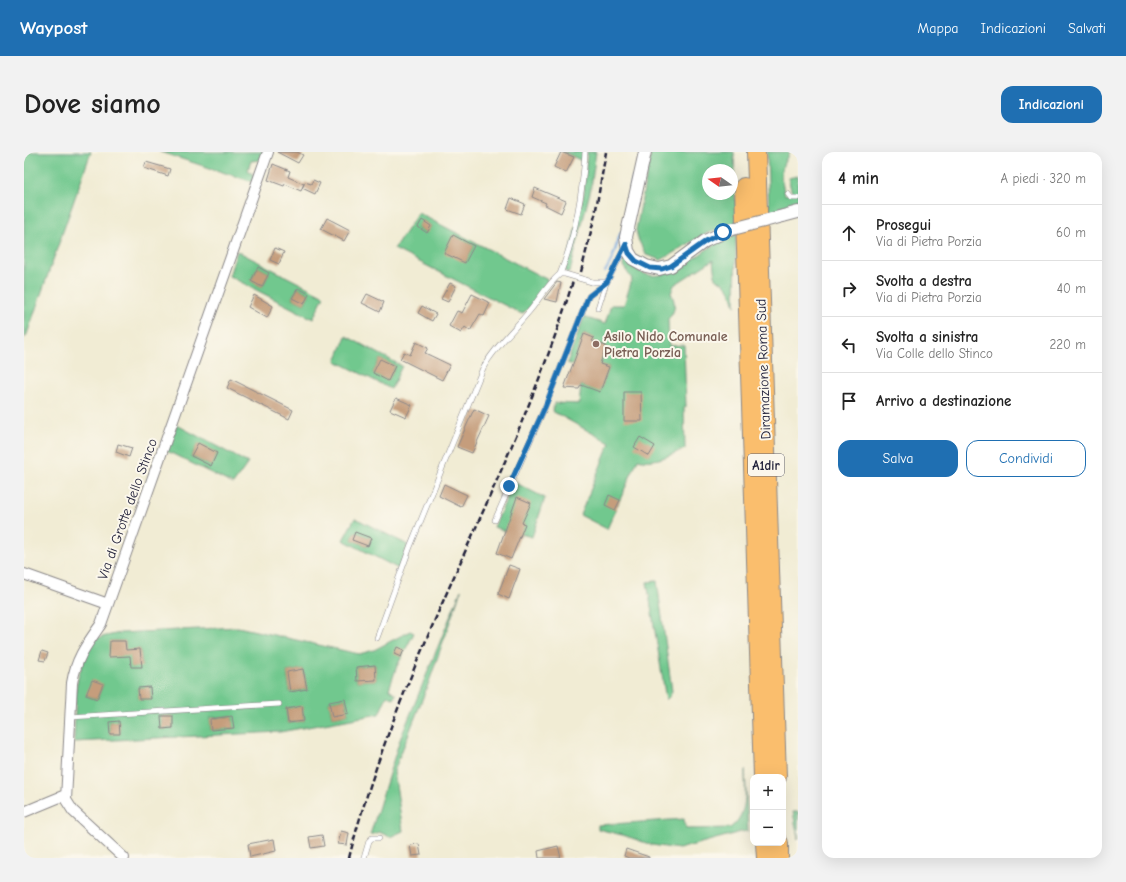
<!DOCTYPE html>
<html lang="it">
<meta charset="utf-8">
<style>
:root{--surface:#fff;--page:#f2f2f2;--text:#222;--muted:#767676;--line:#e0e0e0;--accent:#1f6fb2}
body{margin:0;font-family:"Comic Neue",sans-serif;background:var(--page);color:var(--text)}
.controls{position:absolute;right:12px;bottom:12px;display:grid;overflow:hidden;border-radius:8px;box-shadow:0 4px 16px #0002}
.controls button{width:36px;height:36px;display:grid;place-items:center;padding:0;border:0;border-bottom:1px solid var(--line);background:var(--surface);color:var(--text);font:20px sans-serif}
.compass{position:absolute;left:678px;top:12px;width:36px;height:36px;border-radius:50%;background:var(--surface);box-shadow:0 4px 16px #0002;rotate:284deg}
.stop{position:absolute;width:12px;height:12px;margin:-9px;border:3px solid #1f6fb2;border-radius:50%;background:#fff}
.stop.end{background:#1f6fb2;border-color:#fff;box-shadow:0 1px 4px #0008}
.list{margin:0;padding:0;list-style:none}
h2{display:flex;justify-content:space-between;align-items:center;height:52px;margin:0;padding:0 16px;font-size:17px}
h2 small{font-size:13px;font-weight:400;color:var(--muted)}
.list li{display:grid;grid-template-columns:26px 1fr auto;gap:12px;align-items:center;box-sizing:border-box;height:56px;padding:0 16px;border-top:1px solid var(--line)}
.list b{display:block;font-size:15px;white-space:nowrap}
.list p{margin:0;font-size:13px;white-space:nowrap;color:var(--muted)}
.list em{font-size:13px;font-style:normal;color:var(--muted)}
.actions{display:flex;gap:8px;padding:12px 16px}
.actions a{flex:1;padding:9px 0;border:1px solid var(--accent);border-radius:12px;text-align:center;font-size:14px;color:var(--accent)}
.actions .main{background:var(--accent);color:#fff}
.icon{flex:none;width:22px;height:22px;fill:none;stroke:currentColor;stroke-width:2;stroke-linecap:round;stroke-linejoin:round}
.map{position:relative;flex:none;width:774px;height:706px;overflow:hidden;border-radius:12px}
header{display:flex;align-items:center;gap:24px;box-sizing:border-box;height:56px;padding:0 20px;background:var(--accent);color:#fff}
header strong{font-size:19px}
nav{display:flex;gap:22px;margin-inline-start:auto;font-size:14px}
.intro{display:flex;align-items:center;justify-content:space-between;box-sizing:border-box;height:96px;padding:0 24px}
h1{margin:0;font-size:28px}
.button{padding:10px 18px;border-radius:12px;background:var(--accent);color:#fff;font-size:14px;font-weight:700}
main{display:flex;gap:24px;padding:0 24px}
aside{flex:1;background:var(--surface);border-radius:12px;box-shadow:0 4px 16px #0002}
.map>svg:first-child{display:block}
</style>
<header>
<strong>Waypost</strong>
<nav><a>Mappa</a><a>Indicazioni</a><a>Salvati</a></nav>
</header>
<div class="intro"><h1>Dove siamo</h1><a class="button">Indicazioni</a></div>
<main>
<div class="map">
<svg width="774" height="706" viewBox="0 0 774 706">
<rect width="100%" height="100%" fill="#fbf7ec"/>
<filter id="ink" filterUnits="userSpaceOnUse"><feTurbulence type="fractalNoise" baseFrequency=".025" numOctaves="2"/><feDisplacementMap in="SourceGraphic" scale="8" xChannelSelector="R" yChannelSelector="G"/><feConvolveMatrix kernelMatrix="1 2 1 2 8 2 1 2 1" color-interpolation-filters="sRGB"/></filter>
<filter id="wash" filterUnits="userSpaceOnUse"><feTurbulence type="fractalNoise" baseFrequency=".012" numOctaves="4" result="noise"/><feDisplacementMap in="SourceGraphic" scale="16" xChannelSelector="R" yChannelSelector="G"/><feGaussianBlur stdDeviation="0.9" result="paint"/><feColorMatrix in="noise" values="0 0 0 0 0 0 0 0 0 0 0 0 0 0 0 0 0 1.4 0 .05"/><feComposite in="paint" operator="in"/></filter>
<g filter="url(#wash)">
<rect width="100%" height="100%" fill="#f1ecd4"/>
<path fill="#71c88e" stroke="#4a7564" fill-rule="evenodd" d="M0,0H67L2,185H0Z
M136,0H239L237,8L227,9L224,18L231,24L229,30Z
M539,0H559L558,9Z
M563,0H572L567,36L546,120H541L560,41Z
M627,0H710L712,71L681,82L637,108L622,103L614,87L612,78ZM684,18H708V42H684Z
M743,0H766C754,20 756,21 761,43L768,41L764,26L774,24V52L745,60Z
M394,61L524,128L506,155L498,162L370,97ZM398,68L407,74L403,81L394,76ZM429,84L450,94L441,111Z
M712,83L711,154C707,138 705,134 691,126L689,108L650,133L647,141C652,151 652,159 644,167L645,194L660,193L662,255L660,256L661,297C645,303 631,312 614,307L583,377L556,363L586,291L528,259L531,251L555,252L557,233L576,239L585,215L571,211L578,206L582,194L568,189L569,186L560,181L549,213L543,211L560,165L581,172L587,153H600L608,127L599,114L600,106C607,110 611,119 621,122C652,132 681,90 712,83Z
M213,99L300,144L289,167L205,124ZM234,115L245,121L238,135L227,129ZM274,136L285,142L280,152L268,146Z
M322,184L378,214L367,237L312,209ZM356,207L371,214L364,228L349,221Z
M153,273L224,311L209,332L143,299ZM174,292L193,301L187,314L167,304Z
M490,330L521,346L508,385L497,382L496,385L470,375Z
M331,366L384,393L375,417L319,388ZM331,380L347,386L344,394L328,388Z
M633,429L648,539L646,544L642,548L623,430Z
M437,438L405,530L370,619L379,679L366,685L355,680L346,683L375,590Z
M214,475L335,502L350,498L386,479L390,481L373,514L365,537L372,542L370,546L363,544L355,562L256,580L50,590L52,536L55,522L65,495L73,486L96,481ZM86,489H101L102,504ZM116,497L118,514L108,515L106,498ZM351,513L352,528L333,529L332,515ZM279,517L283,537L266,540L263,520ZM79,532L73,547L62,543ZM126,535L127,546L115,547L114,536ZM321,547L324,562L308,565L305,550ZM278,555L280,569L264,571L262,557ZM137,564H148L149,576L138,577ZM208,564L210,576L187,578L186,566ZM95,569L96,581L86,582L85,570Z
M721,618L724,679L717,680L655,697L628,693L602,684L574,677V673L660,667L662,677L706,676C725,662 721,639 721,618Z
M769,660H774V687Z"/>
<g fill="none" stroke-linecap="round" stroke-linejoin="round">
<path stroke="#71a4dd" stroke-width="2.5" d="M603,53L609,25
M581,120L588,107L597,80"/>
</g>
<g id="blocks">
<path fill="#c59d7b" d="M253,0H273L279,3L274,11Z
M537,0L550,5L542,21L530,15Z
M122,10L146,17L144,24L120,16Z
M249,12L266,19L264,25L280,32L277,39L261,32L260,34L244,28Z
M289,28L296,31L291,42L278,36L281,30L287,32Z
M511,36L542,49L537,61L521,53L522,51L508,45Z
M487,46L501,52L497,62L483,57Z
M303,66L326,78L320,89L297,77Z
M398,68L407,74L403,81L394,75Z
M429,83L450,94L441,111L420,101Z
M251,96L260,100L255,112L246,108Z
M234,115L245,121L238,135L227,129Z
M533,130L537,131L533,150L520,147Z
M426,131L432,134L424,150L417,147Z
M274,136L285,142L280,152L268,146Z
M343,142L360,150L356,160L338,151Z
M448,142L466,151L460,164L456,162L446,179L441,175L437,181L425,174L433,159L438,161Z
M230,143L249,154L243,166L224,155Z
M398,154L412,162L408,169L394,161Z
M560,182L570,186L568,189L582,194L576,212L585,215L576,240L557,233L555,237L540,236Z
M392,190L404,196L401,201L426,213L418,228L376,207L380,200L386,203Z
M356,207L371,214L364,229L349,221Z
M207,227L269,258L265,267L203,236Z
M600,240H617L618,269H600Z
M372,246L388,253L382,265L366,258Z
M450,257L465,264L448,301L433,295Z
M616,285L631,294L625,304L610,295Z
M174,291L193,301L187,314L167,304Z
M94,292L108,296L105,305L92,300Z
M420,332L443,343L437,355L415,344Z
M585,343L596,348L591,358L581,353Z
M493,345L507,351L498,371L501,372L487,407L473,401Z
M331,380L347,386L344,394L328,388Z
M485,413L496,417L485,447L474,442Z
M86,489H101L102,498L116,497L118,515H107L106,504L85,505Z
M373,495L380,498L377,505L370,502Z
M18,499L24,501L21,509L15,508Z
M351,513L352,528L333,529L332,515Z
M279,517L283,537L266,540L263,520Z
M68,528L79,532L73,547L62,543Z
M126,535L127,547H115L114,536Z
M321,547L324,562L308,565L305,550Z
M278,554L280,569L264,571L262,557Z
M137,564H149V576L138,577Z
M208,564L210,576L187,578L186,567Z
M95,569L96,582H86L85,570Z
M317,679L325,681L323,693L314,692Z
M298,683L300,694L287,696L285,685Z
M250,687L252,699L226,705L224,692Z
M395,692L397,703L388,704L386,693Z
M534,694L537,706H515L514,699Z
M602,697L625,705V706H605L600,704Z"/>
</g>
</g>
<g filter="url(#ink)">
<use href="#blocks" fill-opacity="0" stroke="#8a8788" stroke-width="1"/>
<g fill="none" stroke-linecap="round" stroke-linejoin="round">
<g stroke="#8a8788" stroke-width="6">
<path id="service" d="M764,42L767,46H774
M536,122C551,86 559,39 561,0
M568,130H583L601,95
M574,156L582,131
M471,368L521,255L563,148L565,144L583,130
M353,486L386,395L459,216C472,193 492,176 508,156C517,144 525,131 536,122H541
M46,565L255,552
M340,706L345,689L348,686H355"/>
</g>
<g stroke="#8a8788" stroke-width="12">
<path id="minor" d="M0,422L84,452
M0,660L41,643
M100,706L49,659L42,648L48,531C52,506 63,492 77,472L244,0"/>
</g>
<g stroke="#8a8788" stroke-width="14">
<path id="tertiary" d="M621,0L602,85L604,99L609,107L622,114L635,117L647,114L681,89L705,78
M759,64L774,60"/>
</g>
<g stroke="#8a8788" stroke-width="20">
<path id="motorway" d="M732,0L753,625
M720,35L739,625
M741,691L742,706
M755,691V706"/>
</g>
<use href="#service" stroke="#fff" stroke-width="5"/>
<use href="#minor" stroke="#fff" stroke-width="10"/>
<use href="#tertiary" stroke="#fff" stroke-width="12"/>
<use href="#motorway" stroke="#fabe6d" stroke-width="18"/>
<path stroke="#22223b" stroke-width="2.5" stroke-dasharray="6 3" stroke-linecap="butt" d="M557,120L571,63L582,0
M325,706C376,505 489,327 549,129"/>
<g stroke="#8a8788" stroke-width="6" stroke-linecap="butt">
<path id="service-bridge" d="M541,122L568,130"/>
</g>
<g stroke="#8a8788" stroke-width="14" stroke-linecap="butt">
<path id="tertiary-bridge" d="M705,78L759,64"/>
</g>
<use href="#service-bridge" stroke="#fff" stroke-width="5"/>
<use href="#tertiary-bridge" stroke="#fff" stroke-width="12"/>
</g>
</g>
<g fill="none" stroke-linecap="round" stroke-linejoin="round" filter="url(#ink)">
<path stroke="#1f6fb2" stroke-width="5" d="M485,334L521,255L563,148L565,144L583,130L602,92L605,101L612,109L626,116L638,117L647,114L682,89L699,80"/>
</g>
<circle fill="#8d6e63" stroke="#fbf7ec" stroke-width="1.5" cx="572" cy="192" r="4"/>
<g text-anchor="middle" stroke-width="4" stroke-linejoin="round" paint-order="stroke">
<rect fill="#fbf7ec" stroke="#636270" stroke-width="1" x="724" y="302" width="36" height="22" rx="3"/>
<g font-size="13" font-weight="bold" fill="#22223b">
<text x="742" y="318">A1dir</text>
</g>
<g font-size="14" font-weight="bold" fill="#785e54" stroke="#fbf7ec" text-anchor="start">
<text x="580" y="189">Asilo Nido Comunale<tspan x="580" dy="16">Pietra Porzia</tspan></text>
</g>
<g font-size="14" fill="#22223b" stroke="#fbf7ec">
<text transform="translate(739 217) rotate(-92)" y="5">Diramazione Roma Sud</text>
<text transform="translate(103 357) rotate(-70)" y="5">Via di Grotte dello Stinco</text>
</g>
</g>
</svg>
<div class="controls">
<button>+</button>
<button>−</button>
</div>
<svg class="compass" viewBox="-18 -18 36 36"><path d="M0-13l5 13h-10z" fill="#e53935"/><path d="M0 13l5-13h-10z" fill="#767676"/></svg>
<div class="stop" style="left:699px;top:80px"></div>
<div class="stop end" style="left:485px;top:334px"></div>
</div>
<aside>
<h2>4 min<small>A piedi · 320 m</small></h2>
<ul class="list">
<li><svg class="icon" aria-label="ahead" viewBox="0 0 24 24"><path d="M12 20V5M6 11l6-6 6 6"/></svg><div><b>Prosegui</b><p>Via di Pietra Porzia</p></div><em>60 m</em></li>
<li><svg class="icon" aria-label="right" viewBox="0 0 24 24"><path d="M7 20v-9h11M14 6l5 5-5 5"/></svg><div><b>Svolta a destra</b><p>Via di Pietra Porzia</p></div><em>40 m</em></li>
<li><svg class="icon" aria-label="left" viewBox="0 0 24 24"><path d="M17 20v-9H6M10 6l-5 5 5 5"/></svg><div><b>Svolta a sinistra</b><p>Via Colle dello Stinco</p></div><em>220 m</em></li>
<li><svg class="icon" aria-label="arrive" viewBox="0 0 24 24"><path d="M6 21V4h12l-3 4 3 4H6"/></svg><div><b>Arrivo a destinazione</b></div></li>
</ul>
<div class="actions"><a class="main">Salva</a><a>Condividi</a></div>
</aside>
</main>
